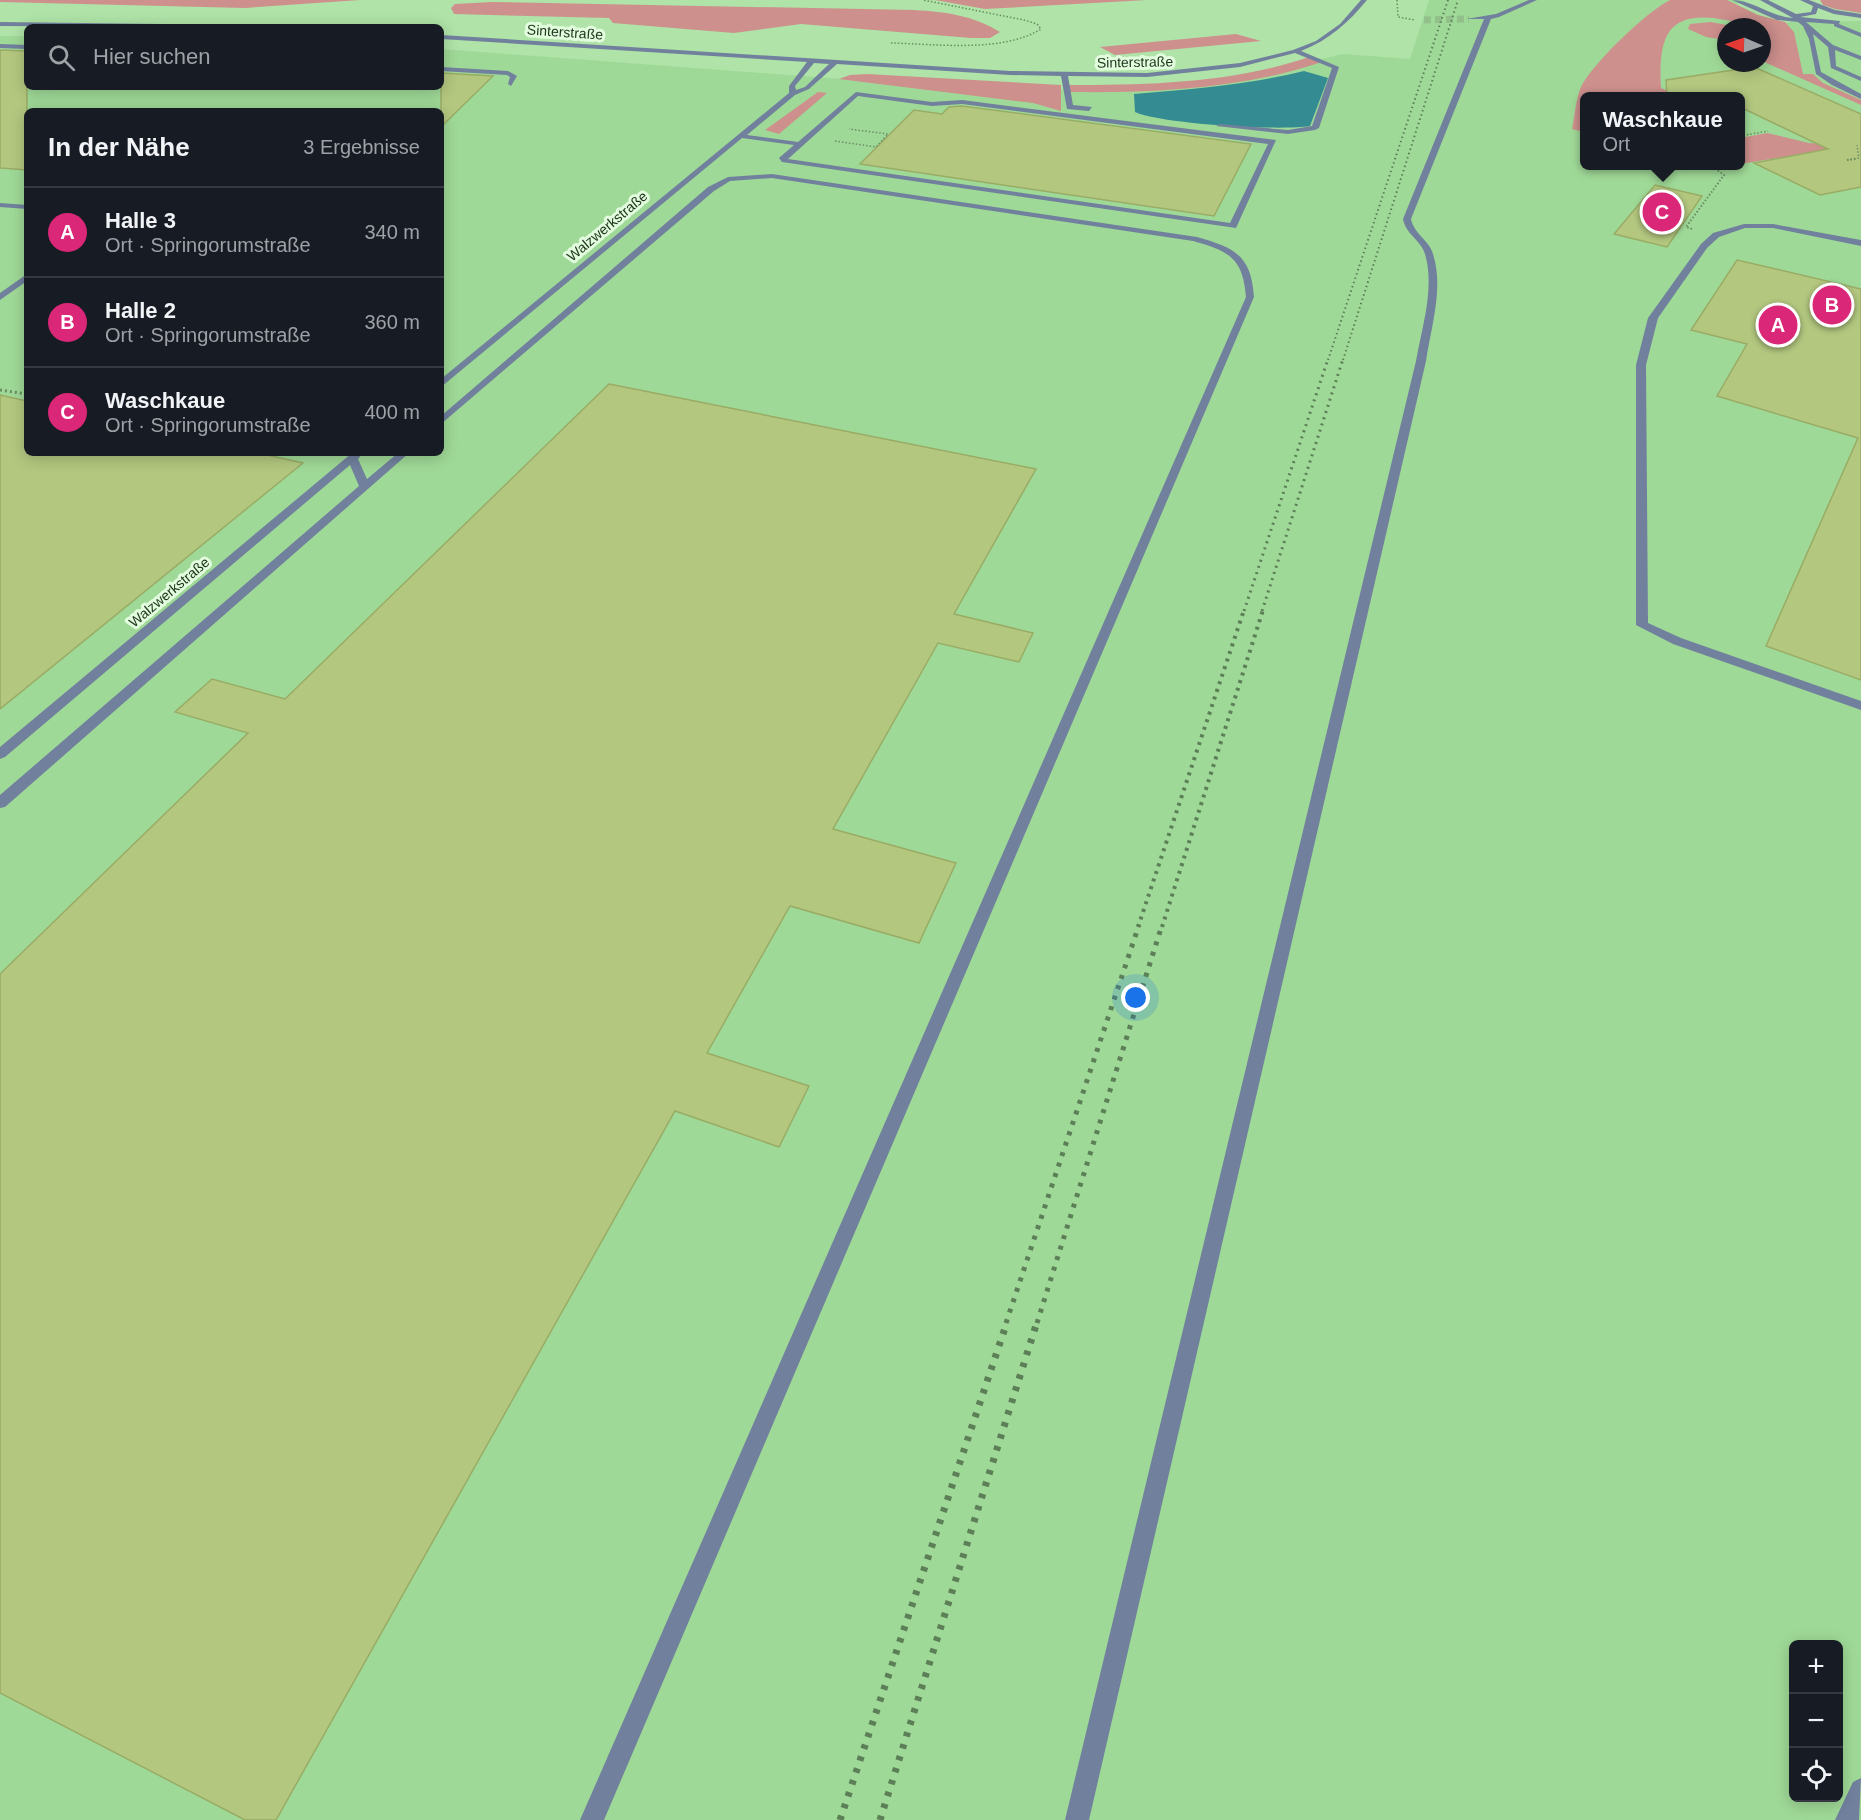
<!DOCTYPE html>
<html lang="de">
<meta charset="utf-8">
<style>
:root{--surface:#171b24;--page:#242831;--text:#f1f3f6;--muted:#9ea1a6;--line:#363941;--accent:#db2777}
body{margin:0;font-family:Arial,sans-serif;background:var(--page);color:var(--text)}
.controls{position:absolute;right:18px;bottom:18px;display:grid;overflow:hidden;border-radius:9px;box-shadow:0 3px 15px #0003}
.controls button{width:54px;height:54px;display:grid;place-items:center;padding:0;border:0;border-bottom:2px solid var(--line);background:var(--surface);color:var(--text);font:30px sans-serif}
.compass{position:absolute;left:1717px;top:18px;width:54px;height:54px;border-radius:50%;background:var(--surface);box-shadow:0 3px 15px #0003;rotate:272deg}
.you{position:absolute;left:1136px;top:998px;width:21px;height:21px;margin:-15px;border:4px solid #fff;border-radius:50%;background:#1a73e8;box-shadow:0 0 0 9px #1a73e833}
.badge{display:grid;place-items:center;width:39px;height:39px;border-radius:50%;background:var(--accent);color:#fff;font-size:20px;font-weight:700}
.pin{position:absolute;translate:-50% -50%;border:3px solid #fff;box-shadow:0 2px 6px #0006}
.popup{position:absolute;left:1580px;top:92px;width:165px;height:78px;box-sizing:border-box;display:grid;place-content:center;border-radius:9px;background:var(--surface);filter:drop-shadow(0 2px 4px #0005);font-size:20px;white-space:nowrap;color:var(--muted)}
.popup b{font-size:22px;color:var(--text)}
.popup::after{content:'';position:absolute;left:50%;top:100%;margin-left:-12px;border:12px solid transparent;border-top-color:var(--surface)}
.list{margin:0;padding:0;list-style:none}
h2{display:flex;justify-content:space-between;align-items:center;height:78px;margin:0;padding:0 24px;font-size:26px}
h2 small{font-size:20px;font-weight:400;color:var(--muted)}
.list li{display:grid;grid-template-columns:39px 1fr auto;gap:18px;align-items:center;box-sizing:border-box;height:90px;padding:0 24px;border-top:2px solid var(--line)}
.list b{display:block;font-size:22px;white-space:nowrap}
.list p{margin:0;font-size:20px;white-space:nowrap;color:var(--muted)}
.list em{font-size:20px;font-style:normal;color:var(--muted)}
.icon{flex:none;width:33px;height:33px;fill:none;stroke:currentColor;stroke-width:2;stroke-linecap:round;stroke-linejoin:round}
.map{position:relative;flex:none;width:1861px;height:1820px;overflow:hidden}
.search{position:absolute;background:var(--surface);box-shadow:0 3px 15px #0003;left:24px;top:24px;width:420px;height:66px;display:flex;align-items:center;gap:15px;box-sizing:border-box;padding:0 21px;border-radius:9px;color:var(--muted);font-size:22px}
.panel{position:absolute;background:var(--surface);box-shadow:0 3px 15px #0003;left:24px;top:108px;width:420px;height:348px;border-radius:9px}
.map>svg:first-child{display:block}
</style>
<div class="map">
<svg width="1861" height="1820" viewBox="0 0 1861 1820">
<rect width="100%" height="100%" fill="#afe3a7"/>
<path fill="#9fd997" fill-rule="evenodd" d="M1429,0H1742L1746,2L1736,4L1758,15L1785,22L1861,21V1820H0V36H27V87H441V49L1016,92L1231,80L1343,54L1410,59ZM1726,27H1762V63H1726ZM1584,97H1740V166H1584ZM27,111H441V453H27ZM1794,1644H1838V1798H1794Z"/>
<path fill="#ce908d" d="M0,0H360L245,8L0,2Z
M935,0H1147L985,9Z
M1670,0H1727L1758,15L1785,22L1794,32L1803,74H1813L1823,83L1861,100V105L1762,61V27C1749,27 1739,22 1726,20C1668,9 1658,35 1661,88L1679,96L1584,97V132L1572,129C1575,115 1576,95 1583,83C1598,59 1645,13 1670,0Z
M1820,0H1861V13L1835,9L1823,5Z
M492,2L914,10C946,12 972,15 1000,32L990,38H971L801,24L734,33L613,23L609,18L454,14L451,8L455,4Z
M1711,22L1737,27H1726V40L1706,37L1688,29L1690,24Z
M1236,34L1261,41L1115,55L1100,47Z
M1309,57L1322,62C1241,89 1154,93 1070,92L1069,85C1149,85 1233,83 1309,57Z
M867,74L1061,85V111L1033,103L839,79L850,75Z
M818,92L827,93L779,134L765,130Z
M1767,133L1809,143L1852,146L1740,164V138Z"/>
<path fill="#348b91" d="M1304,71L1328,78L1310,126C1280,131 1161,124 1135,112L1134,94C1192,89 1247,85 1304,71Z"/>
<path fill="#b3c77f" stroke="#99ac65" stroke-width="1.5" d="M0,50L27,51V170L0,168Z
M1754,67L1861,114V187L1820,195L1754,163L1828,149L1740,107V96H1667L1666,80Z
M441,73L493,76L441,127Z
M962,106L1251,144L1214,216L860,164L914,110L942,114L949,107Z
M1655,185L1702,196L1667,247L1614,234Z
M1737,260L1861,289V680L1766,646L1858,438L1717,396L1747,344L1691,330Z
M609,384L1036,469L954,614L1033,633L1019,662L938,643L833,829L956,863L919,943L790,906L707,1053L809,1086L779,1147L675,1111L276,1820H245L0,1693V974L248,733L175,712L212,679L285,699Z
M0,395L27,401V453H258L303,463L0,709Z"/>
<g fill="none" stroke-linecap="round" stroke-linejoin="round">
<path stroke="#92c08b" stroke-width="7" stroke-dasharray="7 4" stroke-linecap="butt" d="M1424,20L1469,19"/>
<path stroke="#698e63" stroke-width="1.5" stroke-dasharray="1.5 2" stroke-linecap="butt" d="M1397,0L1398,17L1415,20
M891,43C935,44 1003,53 1041,29L1037,24L1024,20L923,0
M1740,136L1768,131
M835,141L876,147L888,134L849,129
M1847,160L1859,158L1857,145"/>
<path stroke="#698e63" stroke-width="2" stroke-dasharray="1.5 2" stroke-linecap="butt" d="M1847,160L1856,159
M1692,229L1686,227L1724,175L1712,166"/>
<path stroke="#698e63" stroke-width="3" stroke-dasharray="2 3" stroke-linecap="butt" d="M0,390L27,394"/>
<path fill="#71819d" fill-rule="evenodd" d="M1361,0H1367C1348,23 1329,40 1301,51L1339,67L1319,128L1315,130L1288,134L1216,126L1220,124L1288,130L1312,126L1332,68L1295,53L1240,67L1147,77L1068,76L1073,105L1092,107L1089,111L1067,109L1061,76L1010,75L837,64L809,89L795,95L747,135L798,142L856,92L932,102L962,100L1276,140L1236,228L782,162L779,158L794,145L742,138L441,387V379L789,93V86L807,62L441,39V35L1010,71L1147,73L1240,63L1293,50L1316,41L1340,24ZM814,63L829,64L805,87L796,90L795,86ZM858,96L932,106L962,104L1268,144L1230,223L788,159Z
M1529,0H1537L1499,17L1491,19L1411,219C1414,234 1429,240 1433,254C1444,288 1431,327 1426,361L1089,1820H1065L1416,361C1422,327 1435,288 1425,254C1421,240 1406,235 1403,219L1484,19H1466L1496,14Z
M1732,0C1753,0 1771,17 1793,18L1760,0H1768L1796,14L1811,12L1813,6L1800,0H1809L1835,10L1861,14V18L1834,14L1818,8L1816,14L1800,17L1840,21L1839,24L1861,33V37L1834,26V24L1806,22L1833,45L1861,56V60L1835,50L1836,66L1861,77V81L1831,68L1828,47L1813,34L1821,72L1861,94V99L1832,85L1816,74L1809,39L1803,26L1798,22L1777,20Z
M0,22L243,25L246,27L0,26Z
M0,44L27,45V49L0,48Z
M441,67L508,71L517,76L511,86L508,84L510,77L507,75L441,71Z
M772,174L1197,237C1235,248 1251,255 1254,297L604,1820H580L1246,297C1243,258 1229,251 1193,241L772,178L730,181L714,191L441,424V416L708,187L728,177Z
M0,203L27,205V209L0,207Z
M1744,224H1773L1861,240V246L1773,228H1745L1719,237L1707,248L1658,318L1646,365L1648,623L1681,638L1861,701V710L1673,644L1636,625V365L1648,318L1701,244L1713,233Z
M27,274V281L0,300V293Z
M352,453H363L358,459L367,479L398,453H409L5,807L0,808V795L359,486L350,465L5,757L0,759V747Z
M1861,1778L1859,1820H1835L1853,1782Z"/>
<path stroke="#5c7f57" stroke-width="2" stroke-dasharray="1.5 3" stroke-linecap="butt" d="M1328,360L1448,0
M1343,360L1458,0"/>
<path stroke="#5c7f57" stroke-width="3" stroke-dasharray="2 4.5" stroke-linecap="butt" d="M1244,611L1328,359
M1262,611L1343,359"/>
<path stroke="#5c7f57" stroke-width="4" stroke-dasharray="3 5" stroke-linecap="butt" d="M1138,927L1244,610
M1162,927L1263,610"/>
<path stroke="#5c7f57" stroke-width="5" stroke-dasharray="4 7" stroke-linecap="butt" d="M1006,1323L1139,925
M1037,1323L1162,925"/>
<path stroke="#5c7f57" stroke-width="7" stroke-dasharray="4.5 8" stroke-linecap="butt" d="M840,1820L1007,1322
M880,1820L1037,1322"/>
</g>
<g text-anchor="middle" stroke-width="6" stroke-linejoin="round" paint-order="stroke">
<g font-size="14" fill="#1f341c" stroke="#e2fcde">
<text transform="translate(565 32) rotate(4)" y="5">Sinterstraße</text>
<text transform="translate(1135 62) rotate(-1)" y="5">Sinterstraße</text>
<text transform="translate(607 226) rotate(-40)" y="5">Walzwerkstraße</text>
<text transform="translate(169 592) rotate(-40)" y="5">Walzwerkstraße</text>
</g>
</g>
</svg>
<div class="controls">
<button>+</button>
<button>−</button>
<button><svg class="icon" aria-label="locate" viewBox="0 0 24 24"><circle cx="12" cy="12" r="6"/><path d="M12 2v4M12 18v4M2 12h4M18 12h4"/></svg></button>
</div>
<svg class="compass" viewBox="-18 -18 36 36"><path d="M0-13l5 13h-10z" fill="#e53935"/><path d="M0 13l5-13h-10z" fill="#9ea1a6"/></svg>
<div class="you"></div>
<div class="pin badge" style="left:1778px;top:325px">A</div>
<div class="pin badge" style="left:1832px;top:305px">B</div>
<div class="pin badge" style="left:1662px;top:212px">C</div>
<div class="popup"><b>Waschkaue</b>Ort</div>
<div class="search"><svg class="icon" aria-label="search" viewBox="0 0 24 24"><circle cx="10" cy="10" r="6"/><path d="M15 15l6 6"/></svg>Hier suchen</div>
<section class="panel">
<h2>In der Nähe<small>3 Ergebnisse</small></h2>
<ul class="list">
<li><span class="badge">A</span><div><b>Halle 3</b><p>Ort · Springorumstraße</p></div><em>340 m</em></li>
<li><span class="badge">B</span><div><b>Halle 2</b><p>Ort · Springorumstraße</p></div><em>360 m</em></li>
<li><span class="badge">C</span><div><b>Waschkaue</b><p>Ort · Springorumstraße</p></div><em>400 m</em></li>
</ul>
</section>
</div>
